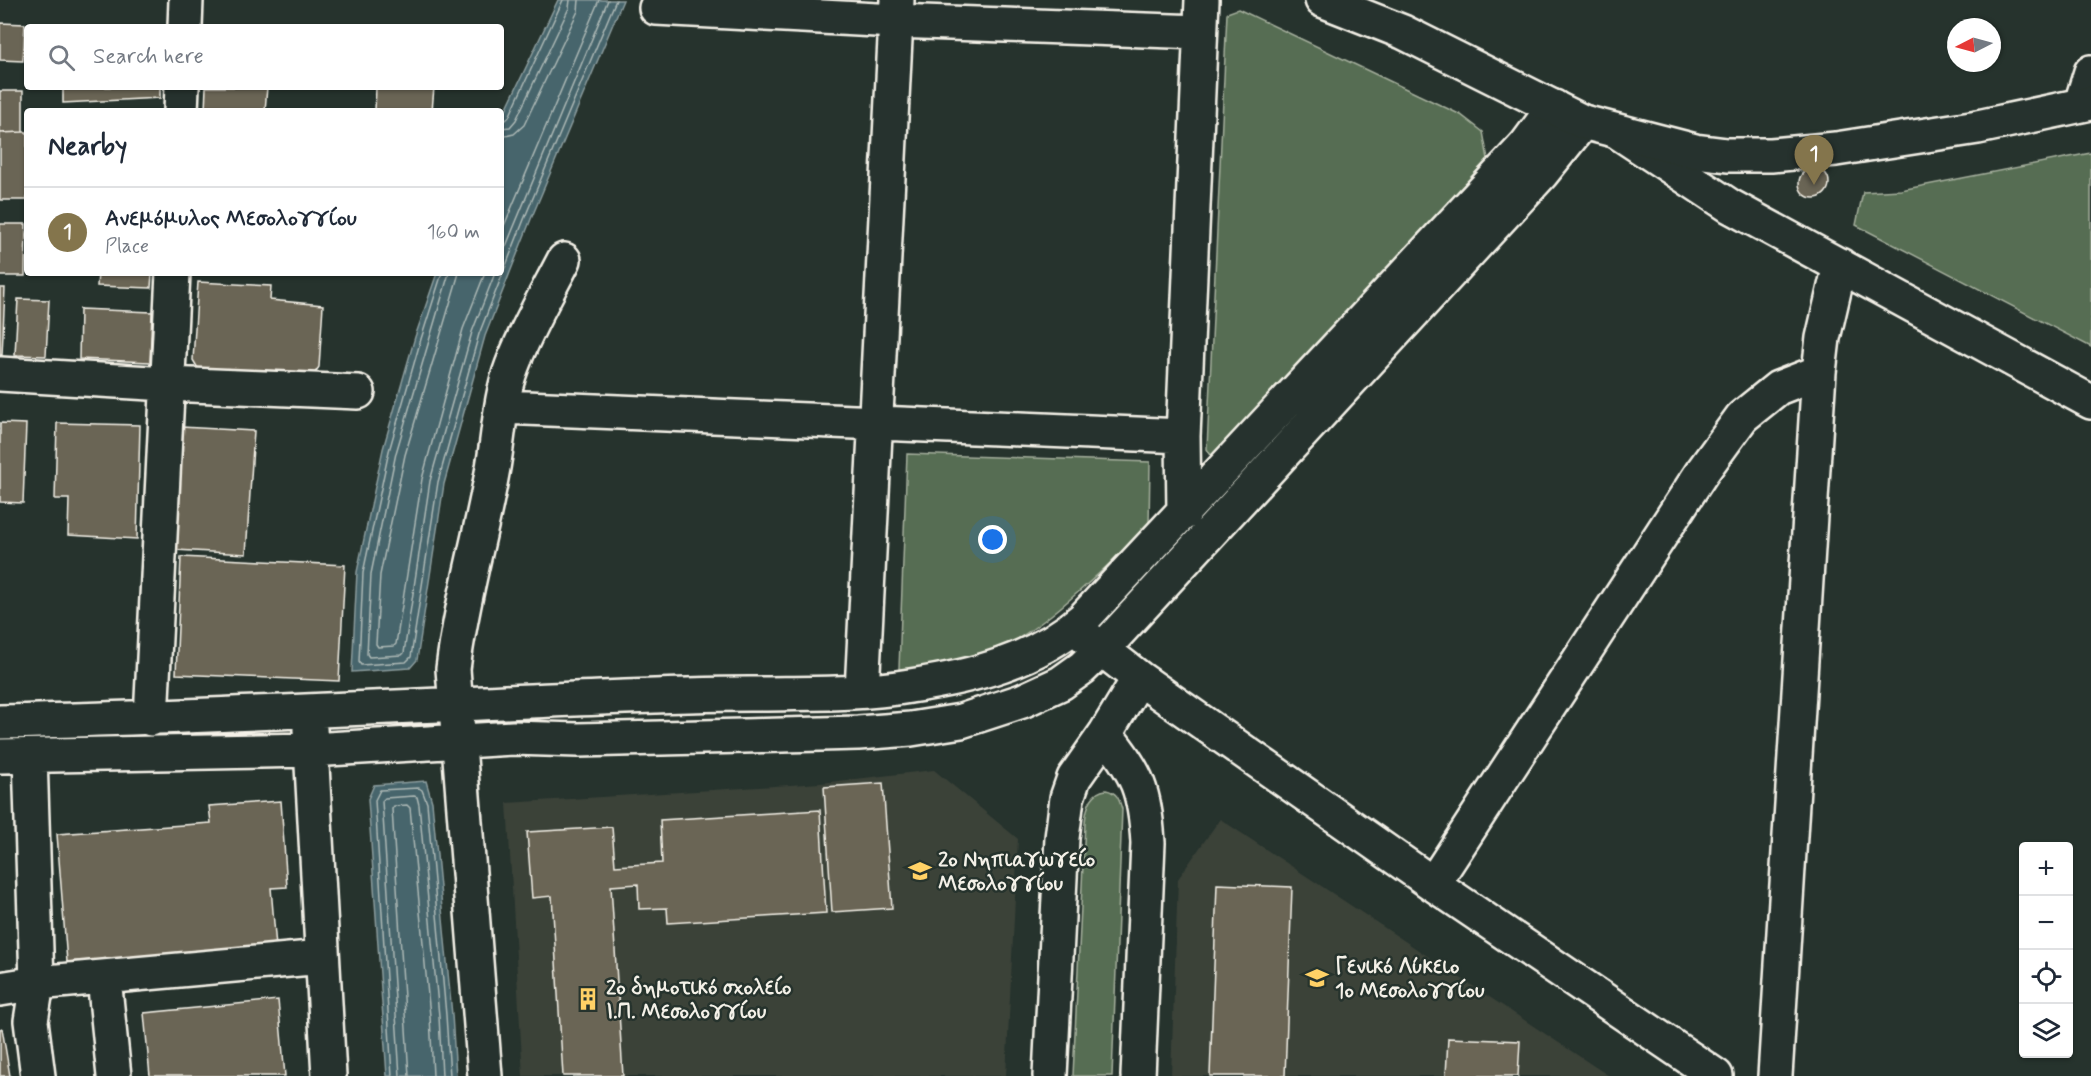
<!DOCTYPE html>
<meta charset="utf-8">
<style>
:root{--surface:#fff;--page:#f6f6f7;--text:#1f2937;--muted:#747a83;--line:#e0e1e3;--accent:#84754c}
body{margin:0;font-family:Mynerve,sans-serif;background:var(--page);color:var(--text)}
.controls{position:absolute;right:18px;bottom:18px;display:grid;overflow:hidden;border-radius:6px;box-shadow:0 2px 4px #0004}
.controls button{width:54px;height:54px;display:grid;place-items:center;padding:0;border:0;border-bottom:2px solid var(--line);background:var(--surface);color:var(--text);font:30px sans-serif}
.compass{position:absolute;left:1947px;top:18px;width:54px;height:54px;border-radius:50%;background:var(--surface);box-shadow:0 2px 4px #0004;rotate:264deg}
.you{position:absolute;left:993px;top:540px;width:21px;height:21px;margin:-15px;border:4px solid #fff;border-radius:50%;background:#1a73e8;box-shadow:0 0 0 9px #1a73e833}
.badge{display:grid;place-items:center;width:39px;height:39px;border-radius:50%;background:var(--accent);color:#fff;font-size:20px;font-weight:700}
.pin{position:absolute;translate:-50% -50px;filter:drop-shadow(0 2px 3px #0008)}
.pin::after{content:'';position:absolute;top:32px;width:21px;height:18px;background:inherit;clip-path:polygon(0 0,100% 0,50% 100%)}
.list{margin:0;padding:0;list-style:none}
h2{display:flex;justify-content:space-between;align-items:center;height:78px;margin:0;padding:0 24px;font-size:26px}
h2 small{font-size:20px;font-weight:400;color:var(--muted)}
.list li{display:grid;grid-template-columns:39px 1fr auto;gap:18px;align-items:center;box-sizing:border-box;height:90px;padding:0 24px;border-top:2px solid var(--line)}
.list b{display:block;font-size:22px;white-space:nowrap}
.list p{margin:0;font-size:20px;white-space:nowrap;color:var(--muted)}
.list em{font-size:20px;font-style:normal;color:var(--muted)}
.icon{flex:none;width:33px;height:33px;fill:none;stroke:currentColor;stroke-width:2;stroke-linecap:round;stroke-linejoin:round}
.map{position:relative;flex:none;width:2091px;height:1076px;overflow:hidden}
.search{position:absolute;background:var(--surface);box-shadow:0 2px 4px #0004;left:24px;top:24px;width:480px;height:66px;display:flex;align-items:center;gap:15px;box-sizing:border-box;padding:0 21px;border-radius:6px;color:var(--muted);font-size:22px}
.panel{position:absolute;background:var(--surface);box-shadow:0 2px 4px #0004;left:24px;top:108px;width:480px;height:168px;border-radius:6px}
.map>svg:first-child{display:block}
</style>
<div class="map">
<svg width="2091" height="1076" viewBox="0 0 2091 1076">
<rect width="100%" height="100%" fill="#26332d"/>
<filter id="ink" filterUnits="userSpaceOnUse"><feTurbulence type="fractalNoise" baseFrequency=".0167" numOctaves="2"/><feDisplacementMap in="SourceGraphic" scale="12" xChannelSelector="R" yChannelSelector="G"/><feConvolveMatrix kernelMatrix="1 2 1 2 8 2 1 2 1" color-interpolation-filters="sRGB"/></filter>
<g filter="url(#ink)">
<path fill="#3b4239" d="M934,770L1018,839L1006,1076H523L507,803L821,783Z
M1220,819L1609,1076H1171L1178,879Z"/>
<path fill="#566d52" stroke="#a5af9d" stroke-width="1.5" d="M1238,9L1461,115L1483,132L1488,159L1212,457L1207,449L1227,13Z
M2091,153V347L1856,225L1863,192L1901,190Z
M907,454L1150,462L1149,526C1099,573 1019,658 949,667C933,669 916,668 899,669Z
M1106,790C1117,792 1119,799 1122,809L1112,1076H1073L1085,823C1086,809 1090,792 1106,790Z"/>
<path fill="#46656c" stroke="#8c9d9e" stroke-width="1.5" d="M558,0H623L531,219L485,336L444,484L417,660L410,668L352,672L357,572L383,449L415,337L437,273H501V120Z
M426,781L432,802L452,1015L456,1076H387L368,799L374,785Z"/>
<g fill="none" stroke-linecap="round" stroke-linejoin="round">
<path stroke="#aeb9b6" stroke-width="1.5" d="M501,121L506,120L509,117L563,0
M501,128L510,127L516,120L569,8L570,0
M501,137L514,134L524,125L578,11L579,0
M501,233L599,0
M501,258L608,0
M442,273L421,339L389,451L363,573L359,662L361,665L406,662L411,657L438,482L479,334L525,217L616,0
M449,273L396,453L371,574L367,654L369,657L402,655L404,653L430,481L472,332L495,273
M459,273L405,455L380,575L376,644L378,647L394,646L396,644L422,479L463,329L485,273
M392,1076L375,800L380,790L419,788L422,790L427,803L446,1015L450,1076
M400,1076L382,801L385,798L414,796L417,797L419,805L439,1016L442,1076
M409,1076L392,809L394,806L407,805L410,808L430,1016L433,1076"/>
</g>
<path fill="#6b6554" stroke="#f4f1e8" stroke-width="1.5" d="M0,23L25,24L23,61L0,60Z
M63,87H160V98L63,103Z
M206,87H267L265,111H205Z
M376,87H434L432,111H375Z
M0,91H23V132L0,133Z
M23,132H27V200H0V133Z
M1799 183a15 15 0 1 1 30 0a15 15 0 1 1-30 0Z
M0,224H26L25,276H0Z
M98,273H152L151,288L97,286Z
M198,282L271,286L270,300L323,305L319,367L312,377L199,370L193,360Z
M0,288H5L2,355H0Z
M18,299L49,300L46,356L15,355Z
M80,309L152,312L150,362L79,359Z
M0,423L26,424L23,503L0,502Z
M57,423L140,425L137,539L68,535L69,499H55Z
M181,427L254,431L246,554L176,550Z
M181,557L345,565L339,681L176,674Z
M883,783L892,908L832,912L824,787Z
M281,801L287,887L271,888L276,947L67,962L57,834L211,823L209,806Z
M820,810L826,913L668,923L667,908L639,909L638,884L611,886L623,1076H563L552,896L532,898L527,832L612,827L615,866L662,863L660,820Z
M1217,884L1292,887L1285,1076H1210Z
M278,1000L285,1076H150L144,1013Z
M2,1028L10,1076H0V1029Z
M1448,1038L1520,1041L1518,1076H1446Z"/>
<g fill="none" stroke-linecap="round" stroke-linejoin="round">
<g stroke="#f4f1e8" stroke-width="38">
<path id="minor" d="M656,8L895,21L1200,32
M185,27L186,0
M2081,104L2091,72
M181,111L182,87
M1621,134L1730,206L2091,402
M0,374L167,384L358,392
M502,407L1183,436
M1184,513L1183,436L1202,0
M1085,636L1139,678L1433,884L1716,1076
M862,691L897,0
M151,719L173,273
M0,722C201,717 401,706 601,698C651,696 701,694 750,694C803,693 858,695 910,686C971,677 1035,661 1083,619L1526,145L1554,107
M310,729L329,1076
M1105,734C1138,773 1145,792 1148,843L1138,1076
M0,756L311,750L513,738L578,740L744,736L858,733L911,729L961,721L1022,701L1061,683L1082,668L1112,639L1542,173L1583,122
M1433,884L1702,472L1742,417L1778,388L1819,372
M104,978L114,1076
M0,989L37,983L30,756
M38,1076L31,1021L37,983L322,957
M485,1076L453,669C461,603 480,539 492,473C499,438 499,400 512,366C526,329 546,295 564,260
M1050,1076L1062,838L1067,798L1074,778L1105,734L1139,678
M1775,1076L1819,372L1823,338L1840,265"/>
</g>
<g stroke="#f4f1e8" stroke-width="38">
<path id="major" d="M1322,0L1403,32L1583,122L1695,151L1727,155H1771L1836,149L1978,127L2091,103"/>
</g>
<use href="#minor" stroke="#26332d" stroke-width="33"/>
<use href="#major" stroke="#26332d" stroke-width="33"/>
</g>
</g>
<defs>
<g id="school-bare" transform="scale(1.8)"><path d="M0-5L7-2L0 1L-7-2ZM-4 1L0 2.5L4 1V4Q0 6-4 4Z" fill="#ffd166" stroke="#26332d" stroke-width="2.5" paint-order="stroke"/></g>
<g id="building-bare" transform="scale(1.8)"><path d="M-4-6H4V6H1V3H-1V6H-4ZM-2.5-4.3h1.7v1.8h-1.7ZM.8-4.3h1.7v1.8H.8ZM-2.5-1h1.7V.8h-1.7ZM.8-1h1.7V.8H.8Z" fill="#ffd166" stroke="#26332d" stroke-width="2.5" paint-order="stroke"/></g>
</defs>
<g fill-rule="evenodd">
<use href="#school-bare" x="920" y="871"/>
<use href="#school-bare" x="1317" y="978"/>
<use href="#building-bare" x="588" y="999"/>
</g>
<g text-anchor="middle" stroke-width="5" stroke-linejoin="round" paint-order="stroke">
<g font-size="21" font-weight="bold" fill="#f4f1e8" stroke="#26332d" text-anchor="start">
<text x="938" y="866">2ο Νηπιαγωγείο<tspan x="938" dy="24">Μεσολογγίου</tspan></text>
<text x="1335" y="973">Γενικό Λύκειο<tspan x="1335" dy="24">1ο Μεσολογγίου</tspan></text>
<text x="606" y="994">2ο δημοτικό σχολείο<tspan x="606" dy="24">Ι.Π. Μεσολογγίου</tspan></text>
</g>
</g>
</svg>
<div class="controls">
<button>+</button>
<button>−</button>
<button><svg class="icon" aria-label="locate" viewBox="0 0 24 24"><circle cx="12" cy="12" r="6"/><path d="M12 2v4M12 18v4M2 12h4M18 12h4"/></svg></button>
<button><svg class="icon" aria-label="layers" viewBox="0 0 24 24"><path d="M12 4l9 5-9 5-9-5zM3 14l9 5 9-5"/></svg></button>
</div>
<svg class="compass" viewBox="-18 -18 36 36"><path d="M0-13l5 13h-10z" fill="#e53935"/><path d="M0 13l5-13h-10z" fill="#747a83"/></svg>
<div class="you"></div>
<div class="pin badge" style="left:1814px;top:185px">1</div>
<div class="search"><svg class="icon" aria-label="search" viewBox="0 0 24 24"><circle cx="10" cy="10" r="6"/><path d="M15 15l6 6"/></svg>Search here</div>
<section class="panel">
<h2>Nearby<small></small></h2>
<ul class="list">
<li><span class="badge">1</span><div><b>Ανεμόμυλος Μεσολογγίου</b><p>Place</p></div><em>160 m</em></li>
</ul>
</section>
</div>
